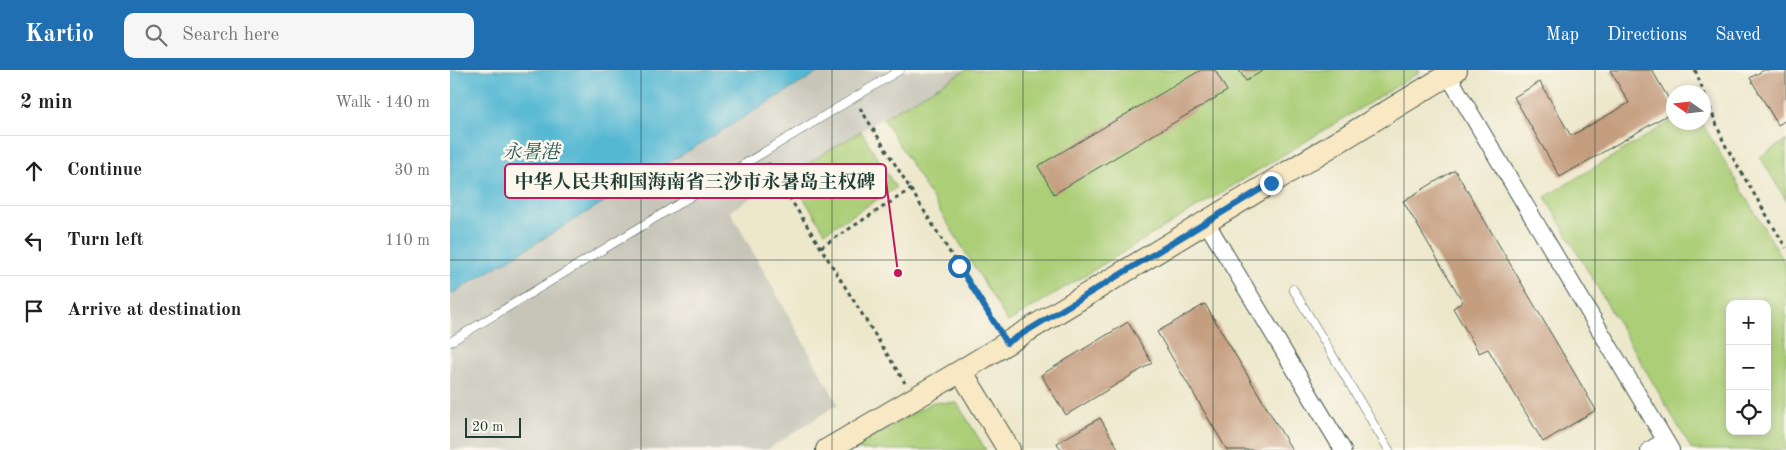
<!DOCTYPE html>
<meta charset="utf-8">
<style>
:root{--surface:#fff;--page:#f6f6f6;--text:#202124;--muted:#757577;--line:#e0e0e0;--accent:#1f6fb2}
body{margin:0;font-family:"Old Standard TT","Noto Serif SC",serif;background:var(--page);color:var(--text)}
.controls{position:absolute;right:15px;bottom:15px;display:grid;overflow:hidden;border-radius:10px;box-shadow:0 2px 8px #0003}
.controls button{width:45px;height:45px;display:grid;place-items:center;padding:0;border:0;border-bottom:1px solid var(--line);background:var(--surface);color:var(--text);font:25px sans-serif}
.compass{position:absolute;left:1216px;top:15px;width:45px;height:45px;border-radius:50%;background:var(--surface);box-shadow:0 2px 8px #0003;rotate:284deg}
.scale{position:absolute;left:15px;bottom:12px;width:56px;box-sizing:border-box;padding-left:5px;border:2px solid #1f3d34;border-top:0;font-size:14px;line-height:18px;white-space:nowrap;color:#1f3d34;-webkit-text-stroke:4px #fbf7ec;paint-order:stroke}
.stop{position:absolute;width:15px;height:15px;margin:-11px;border:4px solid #1f6fb2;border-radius:50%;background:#fff}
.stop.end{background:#1f6fb2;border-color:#fff;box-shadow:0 1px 5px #0008}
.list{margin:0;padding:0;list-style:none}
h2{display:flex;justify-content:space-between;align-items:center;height:65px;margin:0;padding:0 20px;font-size:21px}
h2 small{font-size:16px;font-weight:400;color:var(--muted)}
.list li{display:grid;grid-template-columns:32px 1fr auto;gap:15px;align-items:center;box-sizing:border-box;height:70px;padding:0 20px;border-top:1px solid var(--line)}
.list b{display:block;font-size:19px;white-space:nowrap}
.list em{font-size:16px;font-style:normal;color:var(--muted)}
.icon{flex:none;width:28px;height:28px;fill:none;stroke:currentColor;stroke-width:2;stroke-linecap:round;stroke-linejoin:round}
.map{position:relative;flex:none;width:1336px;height:380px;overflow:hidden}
header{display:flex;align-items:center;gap:30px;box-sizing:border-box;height:70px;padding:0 25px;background:var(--accent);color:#fff}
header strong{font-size:24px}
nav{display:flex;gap:28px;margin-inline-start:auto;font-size:18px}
.search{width:350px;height:45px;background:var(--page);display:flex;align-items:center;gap:12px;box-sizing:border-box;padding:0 18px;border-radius:10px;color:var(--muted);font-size:19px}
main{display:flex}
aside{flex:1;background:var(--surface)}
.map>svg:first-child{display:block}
</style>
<header>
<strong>Kartio</strong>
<div class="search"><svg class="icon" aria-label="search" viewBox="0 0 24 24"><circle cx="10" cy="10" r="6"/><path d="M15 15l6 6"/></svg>Search here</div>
<nav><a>Map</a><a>Directions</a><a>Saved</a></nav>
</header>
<main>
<aside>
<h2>2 min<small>Walk · 140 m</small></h2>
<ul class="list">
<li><svg class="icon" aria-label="ahead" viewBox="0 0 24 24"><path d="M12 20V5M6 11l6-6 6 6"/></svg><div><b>Continue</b></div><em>30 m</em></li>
<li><svg class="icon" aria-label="left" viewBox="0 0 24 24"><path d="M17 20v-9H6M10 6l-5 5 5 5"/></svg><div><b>Turn left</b></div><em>110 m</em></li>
<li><svg class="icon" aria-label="arrive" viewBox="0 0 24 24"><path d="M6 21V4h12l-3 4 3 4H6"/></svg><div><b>Arrive at destination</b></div></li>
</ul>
</aside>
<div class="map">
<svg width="1336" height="380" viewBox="0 0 1336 380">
<rect width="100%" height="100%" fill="#fbf7ec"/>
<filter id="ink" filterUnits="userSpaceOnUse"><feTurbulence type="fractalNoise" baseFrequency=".02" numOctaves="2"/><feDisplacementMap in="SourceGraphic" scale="10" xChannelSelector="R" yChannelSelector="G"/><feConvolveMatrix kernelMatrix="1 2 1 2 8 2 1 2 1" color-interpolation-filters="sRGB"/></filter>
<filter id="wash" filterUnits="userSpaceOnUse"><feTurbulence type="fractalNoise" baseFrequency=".0096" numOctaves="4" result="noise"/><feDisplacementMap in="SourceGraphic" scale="20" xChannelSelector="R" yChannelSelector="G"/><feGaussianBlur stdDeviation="1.12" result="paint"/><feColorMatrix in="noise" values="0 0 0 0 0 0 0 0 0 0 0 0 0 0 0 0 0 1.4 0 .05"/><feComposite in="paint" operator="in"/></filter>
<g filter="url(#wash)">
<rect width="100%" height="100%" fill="#ede7cb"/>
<path fill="#c6c5b8" d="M372,0H516L411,61L280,141L388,334L317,380H0V225Z"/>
<path fill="#abce77" stroke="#658656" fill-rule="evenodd" d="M516,0H969L970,2L558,252L433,48Z
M1223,50L1224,52L1252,53L1336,195V380H1242L1095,127ZM1280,234H1317V361H1280Z
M411,61L446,118L375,162L339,105Z
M1336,70V130L1310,87Z
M483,332L507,333L536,380H400Z"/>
<path fill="#54b8d3" stroke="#3a7a84" d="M0,0H372L0,225Z"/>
<g id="blocks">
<path fill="#c59d7f" d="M751,0H765L777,21L604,124L588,96Z
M789,0H814L796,11Z
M1160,0H1202L1224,38V41L1110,107L1064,27L1090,12L1121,66L1179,33Z
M1314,0H1336V50L1328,55L1300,8Z
M1005,100L1146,340L1093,372L1038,279L1029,283L1003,238L1013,232L953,131Z
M755,234L842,380H777L707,262Z
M678,252L702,293L616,345L591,305Z
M650,348L669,380H611L607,373Z"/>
</g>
</g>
<g filter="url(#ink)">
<use href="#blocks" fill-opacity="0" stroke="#3e564b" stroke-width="1"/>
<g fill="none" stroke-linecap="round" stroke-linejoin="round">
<g stroke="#3e564b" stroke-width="9">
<path id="lane" d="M843,219L939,380
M0,272L450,0"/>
</g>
<g stroke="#3e564b" stroke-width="18">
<path id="street" d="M995,0L1221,380
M756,152L893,380
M1199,380L1215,371"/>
</g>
<g stroke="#3e564b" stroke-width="24">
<path id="secondary" d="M511,301L559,380
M377,380L511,301L1006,0"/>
</g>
<path stroke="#3e564b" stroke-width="3" stroke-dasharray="4 4" stroke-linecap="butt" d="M1245,0L1274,73L1336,178
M410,38L547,258
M318,93L455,313
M371,177L461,119"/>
<use href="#lane" stroke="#fff" stroke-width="8"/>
<use href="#street" stroke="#fff" stroke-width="16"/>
<use href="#secondary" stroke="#f8e8c3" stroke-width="22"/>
</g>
</g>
<g fill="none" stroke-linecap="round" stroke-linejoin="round" filter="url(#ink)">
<path stroke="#1f6fb2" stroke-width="6" d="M509,196L557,273L821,113"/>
</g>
<path fill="none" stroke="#1f3d34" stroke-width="1" stroke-opacity="0.55" d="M191,0V380M382,0V380M573,0V380M763,0V380M954,0V380M1145,0V380M0,190H1336"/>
<g text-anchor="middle" stroke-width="5" stroke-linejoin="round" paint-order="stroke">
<g font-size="19" font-style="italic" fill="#2c5c5c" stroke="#fbf7ec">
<text x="81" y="88">永暑港</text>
</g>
</g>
<path fill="none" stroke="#c2185b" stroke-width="2" d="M448 203L436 111"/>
<circle fill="#c2185b" stroke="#fbf7ec" stroke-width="2" cx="448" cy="203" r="5"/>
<rect fill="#fbf7ec" stroke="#c2185b" stroke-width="2" x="55" y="94" width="381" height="34" rx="5"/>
<g font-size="19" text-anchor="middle" font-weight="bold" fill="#1f3d34">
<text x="245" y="118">中华人民共和国海南省三沙市永暑岛主权碑</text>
</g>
</svg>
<div class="controls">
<button>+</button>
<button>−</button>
<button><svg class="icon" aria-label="locate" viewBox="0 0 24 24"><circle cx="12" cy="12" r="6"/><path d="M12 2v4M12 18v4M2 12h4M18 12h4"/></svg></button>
</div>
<svg class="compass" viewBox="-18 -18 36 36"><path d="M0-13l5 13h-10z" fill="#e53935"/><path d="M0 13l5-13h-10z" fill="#757577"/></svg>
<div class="scale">20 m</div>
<div class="stop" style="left:509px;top:196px"></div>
<div class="stop end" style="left:821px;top:113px"></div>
</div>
</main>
